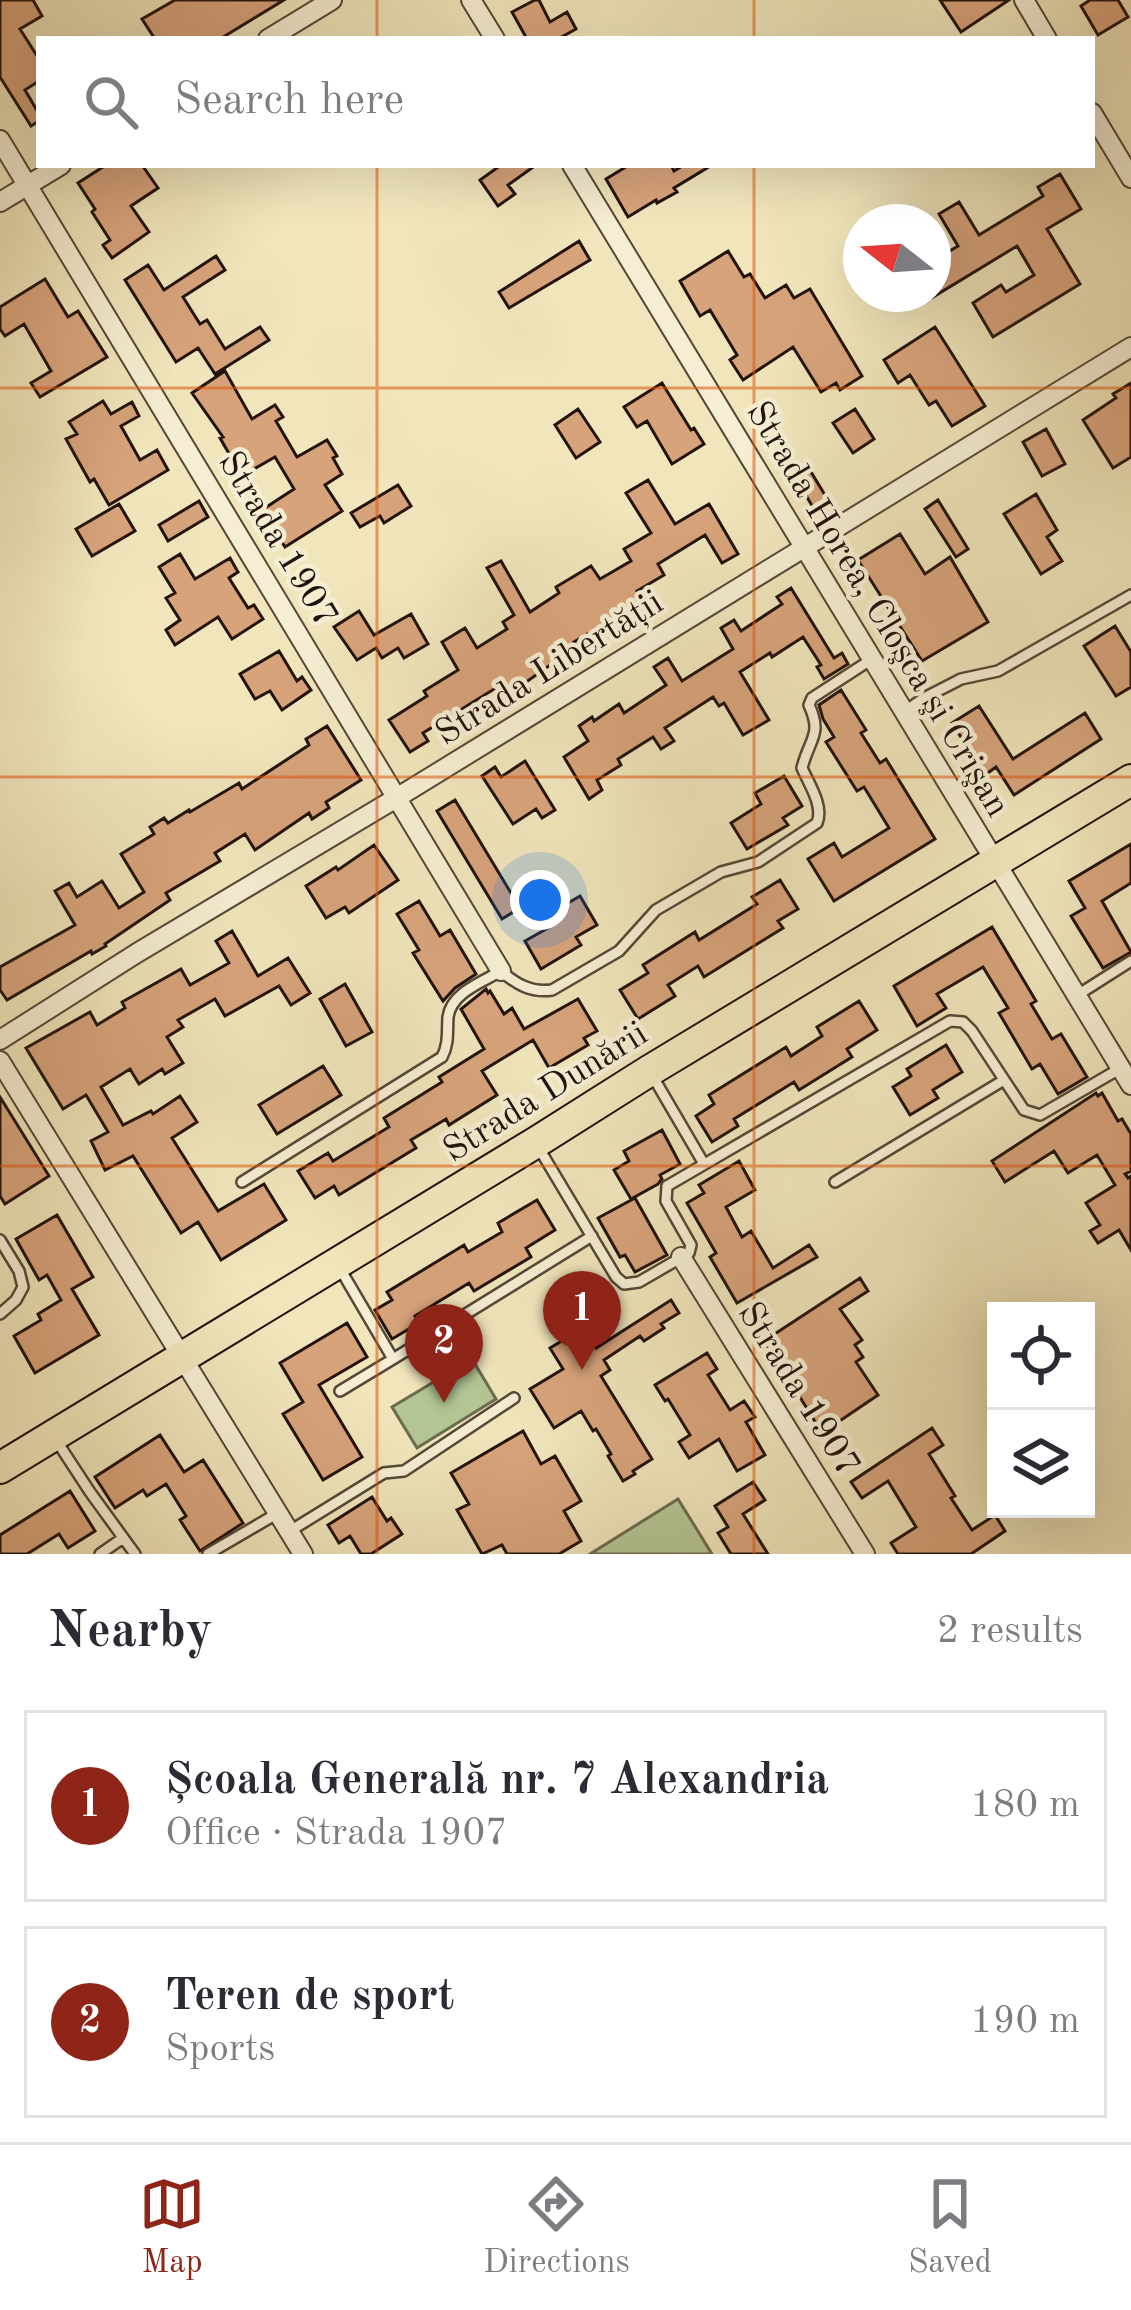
<!DOCTYPE html>
<meta charset="utf-8">
<style>
:root{--surface:#fff;--page:#f7f7f7;--text:#2b2b33;--muted:#7c7c81;--line:#e1e1e2;--accent:#8f2418}
body{margin:0;font-family:"Old Standard TT",serif;background:var(--page);color:var(--text)}
.controls{position:absolute;right:36px;bottom:36px;display:grid;overflow:hidden;border-radius:0px;box-shadow:0 12px 48px #0002}
.controls button{width:108px;height:108px;display:grid;place-items:center;padding:0;border:0;border-bottom:3px solid var(--line);background:var(--surface);color:var(--text);font:60px sans-serif}
.compass{position:absolute;left:843px;top:204px;width:108px;height:108px;border-radius:50%;background:var(--surface);box-shadow:0 12px 48px #0002;rotate:287deg}
.you{position:absolute;left:540px;top:900px;width:42px;height:42px;margin:-30px;border:9px solid #fff;border-radius:50%;background:#1a73e8;box-shadow:0 0 0 18px #1a73e833}
.badge{display:grid;place-items:center;width:78px;height:78px;border-radius:50%;background:var(--accent);color:#fff;font-size:39px;font-weight:700}
.pin{position:absolute;translate:-50% -99px;filter:drop-shadow(0 3px 6px #0008)}
.pin::after{content:'';position:absolute;top:63px;width:42px;height:36px;background:inherit;clip-path:polygon(0 0,100% 0,50% 100%)}
.list{margin:0;padding:0;list-style:none}
h2{display:flex;justify-content:space-between;align-items:center;height:156px;margin:0;padding:0 48px;font-size:51px}
h2 small{font-size:39px;font-weight:400;color:var(--muted)}
.list li{display:grid;grid-template-columns:78px 1fr auto;gap:36px;align-items:center;box-sizing:border-box;height:192px;margin:0 24px 24px;padding:0 24px;border:3px solid var(--line);border-radius:0px}
.list b{display:block;font-size:45px;white-space:nowrap}
.list p{margin:0;font-size:39px;white-space:nowrap;color:var(--muted)}
.list em{font-size:39px;font-style:normal;color:var(--muted)}
.icon{flex:none;width:66px;height:66px;fill:none;stroke:currentColor;stroke-width:2;stroke-linecap:round;stroke-linejoin:round}
.map{position:relative;flex:none;width:1131px;height:1554px;overflow:hidden}
.search{position:absolute;background:var(--surface);box-shadow:0 12px 48px #0002;left:36px;right:36px;top:36px;height:132px;display:flex;align-items:center;gap:30px;box-sizing:border-box;padding:0 42px;border-radius:0px;color:var(--muted);font-size:45px}
.sheet{height:588px;background:var(--surface)}
nav{display:flex;justify-content:space-around;align-items:center;box-sizing:border-box;height:168px;border-top:3px solid var(--line);background:var(--surface);font-size:33px;color:var(--muted)}
nav a{display:grid;justify-items:center;gap:6px}
nav .on{color:var(--accent)}
.map>svg:first-child{display:block}
</style>
<div class="map">
<svg width="1131" height="1554" viewBox="0 0 1131 1554">
<rect width="100%" height="100%" fill="#f0e5bb"/>
<filter id="stains"><feTurbulence type="fractalNoise" baseFrequency=".00167" numOctaves="4"/><feColorMatrix values="0 0 0 0 .2 0 0 0 0 .09 0 0 0 0 .02 0 0 0 .5 -.17"/></filter>
<radialGradient id="worn" r=".72"><stop offset=".6" stop-color="#630" stop-opacity="0"/><stop offset="1" stop-color="#630" stop-opacity=".3"/></radialGradient>
<path fill="#b4c694" stroke="#6b6c4f" stroke-width="3" d="M472,1359L496,1399L417,1448L392,1407Z
M678,1499L712,1554H590Z"/>
<path fill="#d7a37b" stroke="#22120a" stroke-width="3" d="M0,0H33L42,16L20,29L39,59V81L25,90L39,114V121L31,126L0,77Z
M175,0H284L220,39H155L142,19Z
M535,0H539L550,22L567,12L576,29L558,39H527L512,12Z
M940,0H1009L961,32Z
M1090,0H1118L1128,17L1098,35L1081,6Z
M106,165H142L158,188L131,206L149,232L112,258L103,245L110,240L92,212L95,209L78,183Z
M501,165H536L508,185L515,194L498,206L480,180Z
M629,165H671L674,171L684,165H712L674,188L677,192L657,203L656,200L628,217L606,179Z
M1060,174L1081,209L1047,229L1080,284L993,337L973,303L1001,285L1006,292L1034,275L1017,246L933,297V261L958,246L939,214L959,202L979,235L1043,196L1038,187Z
M579,241L590,260L509,308L499,292Z
M728,251L744,277L750,274L765,298L786,285L794,298L810,289L862,376L840,390L836,383L821,392L793,347L743,380L730,360L737,355L710,310L700,316L680,281Z
M216,256L225,270L183,297L200,324L207,320L225,349L260,327L269,340L215,374L198,348L176,362L125,280L148,265L164,290Z
M45,279L68,317L78,311L107,357L40,397L31,383L51,371L24,324L5,336L0,329V307Z
M935,327L985,406L952,426L936,401L929,405L910,375L898,383L884,360Z
M225,371L252,419L275,405L283,417L276,421L297,457L327,440L337,456L333,458L342,474L325,485L342,511L285,547L275,531L278,529L265,508L294,489L275,457L242,476L220,438L223,437L192,393Z
M662,383L691,430L694,428L704,444L672,464L647,421L637,427L624,407Z
M1131,383V457L1113,468L1083,420L1116,398L1113,394Z
M103,401L111,414L132,402L139,416L121,426L140,460L157,450L168,470L109,505L94,479L90,482L66,439L77,434L69,422Z
M578,409L600,442L576,458L555,425Z
M855,409L874,439L853,453L833,423Z
M1046,429L1065,464L1042,476L1023,442Z
M805,462L828,500L814,509L791,470Z
M648,480L675,524L709,504L738,554L722,563L705,535L658,564L664,575L637,591L648,610L632,620L628,614L610,626L608,622L574,642L577,646L505,697L499,686L423,733L428,741L410,752L389,720L427,696L424,691L458,670L442,642L465,628L477,648L507,629L503,622L514,615L487,568L501,561L530,612L559,593L556,587L591,566L600,579L631,561L624,549L651,533L626,493Z
M398,485L411,506L384,523L380,516L360,527L351,513Z
M1036,494L1057,530L1047,537L1062,561L1041,574L1004,514Z
M938,500L968,549L956,557L925,509Z
M199,501L208,517L168,541L159,525Z
M119,504L135,531L92,556L76,529Z
M900,534L925,574L950,557L988,622L922,661L858,560Z
M180,554L195,579L230,558L238,572L229,578L248,608L254,605L263,619L232,639L218,617L175,645L166,630L180,620L166,598L175,593L159,567Z
M791,588L834,658L842,653L848,664L824,679L817,667L821,665L803,637L772,657L770,653L740,672L769,720L743,735L724,703L719,706L713,697L665,728L674,741L661,749L653,737L618,759L621,765L597,780L602,790L589,799L564,757L588,741L579,726L592,717L594,721L619,704L624,713L666,685L654,667L668,658L682,681L733,649L721,628L734,620L741,631L782,604L777,597Z
M359,611L374,635L411,614L428,644L404,658L398,648L382,658L376,648L357,660L334,627Z
M1115,626L1131,652V687L1116,696L1084,646Z
M279,651L297,681L302,677L311,690L282,710L270,691L255,699L240,674Z
M841,690L866,730L861,733L880,763L886,759L935,839L834,901L808,859L834,843L842,857L889,828L864,787L857,791L826,742L834,737L823,719L819,705Z
M979,706L1013,759L1085,713L1101,739L1014,795L996,767L985,775L952,723Z
M327,726L361,780L326,802L329,808L312,819L309,813L255,850L245,834L215,853L220,861L166,893L170,900L105,944L106,946L92,954L91,951L7,1000L0,990V967L75,925L55,891L69,883L77,897L102,881L119,908L144,892L121,854L154,834L150,827L164,818L168,823L189,810L190,812L239,783L242,789L309,745L306,739Z
M525,761L555,810L542,818L536,809L513,824L482,776L495,767L501,777Z
M784,776L802,806L783,818L788,825L747,849L731,823L761,804L755,793Z
M455,800L520,908L502,919L437,811Z
M1131,844V883L1102,901L1131,952L1103,968L1071,916L1085,908L1069,881Z
M374,845L398,880L349,913L345,907L326,918L306,886L336,867L338,870Z
M780,880L798,909L778,921L783,928L704,977L698,966L668,985L675,996L638,1019L620,990L648,973L643,965L695,932L699,940L757,904L752,897Z
M580,896L597,925L576,937L581,945L541,969L525,941L557,923L551,913Z
M419,901L440,936L450,930L476,974L455,988L443,1001L413,953L419,950L397,914Z
M992,927L1036,1001L1031,1004L1052,1039L1061,1034L1087,1077L1058,1094L1040,1064L1032,1069L999,1013L1008,1008L983,967L937,994L946,1008L917,1026L894,986Z
M232,931L258,976L288,958L310,993L291,1005L279,986L225,1016L215,999L178,1020L183,1027L167,1037L183,1063L165,1074L162,1069L139,1084L130,1069L101,1087L123,1125L151,1111L153,1114L180,1096L197,1122L172,1138L218,1211L264,1184L286,1220L221,1260L198,1222L181,1233L133,1156L105,1170L91,1141L108,1132L86,1095L63,1109L26,1048L90,1012L97,1025L125,1008L122,1002L181,969L190,985L229,963L216,941Z
M345,984L372,1032L346,1046L320,999Z
M486,989L488,993L490,991L504,1014L512,1008L524,1029L578,999L597,1031L584,1038L588,1045L549,1068L533,1040L482,1071L497,1095L449,1125L446,1119L411,1140L416,1148L339,1195L334,1186L315,1198L298,1171L328,1153L333,1161L389,1127L384,1118L442,1082L439,1077L484,1049L461,1009Z
M859,1001L877,1030L847,1049L852,1057L799,1090L794,1082L734,1119L738,1126L712,1142L696,1116L714,1104L709,1095L786,1047L791,1056L822,1036L817,1027Z
M946,1045L962,1072L933,1090L938,1098L910,1115L893,1087L911,1076L907,1069Z
M323,1066L341,1095L277,1134L259,1105Z
M1096,1093L1098,1096L1102,1093L1118,1121L1122,1119L1131,1134V1171L1125,1174L1128,1178L1131,1176V1250L1119,1230L1098,1243L1090,1231L1100,1225L1086,1203L1115,1185L1097,1155L1068,1173L1054,1151L1005,1182L992,1161Z
M0,1097L49,1176L5,1204L0,1196Z
M662,1130L680,1164L660,1175L662,1179L658,1184L631,1199L614,1170L629,1161L624,1151Z
M739,1161L755,1190L726,1207L742,1237L751,1231L773,1268L809,1245L817,1257L737,1303L710,1257L716,1253L687,1203L704,1193L699,1185Z
M635,1198L667,1255L635,1272L625,1255L620,1257L598,1218Z
M537,1200L555,1230L526,1248L531,1257L474,1291L469,1283L415,1316L419,1323L392,1339L375,1310L392,1300L387,1292L464,1245L468,1252L502,1232L498,1223Z
M57,1215L93,1277L72,1289L99,1335L35,1373L14,1336L41,1320L38,1314L61,1300L47,1275L39,1280L16,1239Z
M860,1278L868,1291L840,1309L862,1340L855,1345L863,1357L856,1362L878,1395L822,1433L795,1389L801,1386L781,1356L776,1359L764,1341Z
M671,1300L679,1313L661,1324L664,1328L644,1341L640,1336L604,1360L610,1370L601,1376L652,1459L633,1471L635,1474L623,1481L608,1456L611,1454L596,1429L593,1431L581,1411L554,1428L530,1389L563,1369L550,1348L577,1332L587,1348L594,1344L596,1348Z
M347,1323L367,1357L319,1385L362,1457L323,1480L283,1414L303,1402L280,1363Z
M707,1353L717,1369L708,1375L730,1410L744,1401L755,1417L746,1422L765,1455L737,1471L719,1439L689,1458L679,1442L690,1435L668,1399L665,1401L655,1385Z
M932,1428L943,1445L929,1454L955,1496L951,1498L972,1530L995,1515L1005,1531L971,1554H898L891,1543L916,1527L888,1481L862,1498L851,1482Z
M523,1431L541,1464L555,1456L581,1501L564,1511L581,1541L559,1554H507L502,1545L482,1554L457,1510L469,1504L451,1473Z
M160,1435L184,1472L203,1460L243,1523L200,1551L180,1520L186,1516L166,1484L147,1496L143,1490L115,1508L95,1477Z
M753,1482L765,1500L743,1514L768,1554H731L718,1533L728,1527L715,1506Z
M70,1491L95,1531L68,1548L59,1534L27,1554H0V1535Z
M372,1497L387,1521L391,1518L402,1534L371,1554H361L350,1536L339,1543L328,1525Z"/>
<g fill="none" stroke-linecap="round" stroke-linejoin="round">
<g stroke="#564736" stroke-width="14">
<path id="service" d="M904,712L924,698L961,679L998,671L1131,595
M1076,996L1131,961
M652,1075L704,1164
M540,1150L616,1277L624,1284L639,1282L689,1253L691,1245L666,1201L667,1186L950,1021L963,1022L972,1031L1024,1110L1040,1115L1121,1068
M242,1182L442,1057C449,1044 447,1032 448,1017C451,993 482,982 501,971C516,984 531,993 552,990L619,951L656,910L721,872L758,862L817,823C824,806 809,784 802,768C809,739 823,735 809,705L812,698L872,659
M835,1182L1004,1080
M0,1240L19,1271L23,1287L16,1300L0,1314
M339,1267L393,1359L340,1391
M393,1359L592,1236
M56,1440L90,1492L135,1554
M290,1531L384,1473L404,1471L514,1398
M100,1554L123,1538
M208,1554L278,1513"/>
</g>
<g stroke="#564736" stroke-width="22">
<path id="minor" d="M471,0L495,39
M1024,0L1047,39
M268,39L332,0
M1092,113L1131,178
M0,140L501,971
M572,165L1131,1085
M0,202L61,165
M0,1040L137,953L398,797L1131,347
M0,1061L303,1554
M681,1257L865,1554"/>
</g>
<g stroke="#22120a" stroke-width="34">
<path id="primary" d="M0,1468L535,1143L649,1071L1131,780"/>
</g>
<use href="#service" stroke="#f5eed3" stroke-width="9"/>
<use href="#minor" stroke="#f5eed3" stroke-width="18"/>
<use href="#primary" stroke="#f0e5bb" stroke-width="30"/>
</g>
<path fill="none" stroke="#de550c" stroke-width="3" stroke-opacity="0.55" d="M377,0V39M754,0V39M377,165V1554M754,165V1554M0,388H1131M0,777H1131M0,1166H1131"/>
<g text-anchor="middle" stroke-width="9" stroke-linejoin="round" paint-order="stroke">
<g font-size="36" fill="#22120a" stroke="#f5eed3">
<text transform="translate(280 538) rotate(59)" y="13">Strada 1907</text>
<text transform="translate(880 608) rotate(59)" y="13">Strada Horea, Cloşca şi Crişan</text>
<text transform="translate(548 666) rotate(-32)" y="13">Strada Libertății</text>
<text transform="translate(544 1090) rotate(-32)" y="13">Strada Dunării</text>
<text transform="translate(801 1388) rotate(58)" y="13">Strada 1907</text>
</g>
</g>
<rect width="100%" height="100%" filter="url(#stains)"/>
<rect width="100%" height="100%" fill="url(#worn)"/>
</svg>
<div class="controls">
<button><svg class="icon" aria-label="locate" viewBox="0 0 24 24"><circle cx="12" cy="12" r="6"/><path d="M12 2v4M12 18v4M2 12h4M18 12h4"/></svg></button>
<button><svg class="icon" aria-label="layers" viewBox="0 0 24 24"><path d="M12 4l9 5-9 5-9-5zM3 14l9 5 9-5"/></svg></button>
</div>
<svg class="compass" viewBox="-18 -18 36 36"><path d="M0-13l5 13h-10z" fill="#e53935"/><path d="M0 13l5-13h-10z" fill="#7c7c81"/></svg>
<div class="you"></div>
<div class="pin badge" style="left:582px;top:1370px">1</div>
<div class="pin badge" style="left:444px;top:1403px">2</div>
<div class="search"><svg class="icon" aria-label="search" viewBox="0 0 24 24"><circle cx="10" cy="10" r="6"/><path d="M15 15l6 6"/></svg>Search here</div>
</div>
<section class="sheet">
<h2>Nearby<small>2 results</small></h2>
<ul class="list">
<li><span class="badge">1</span><div><b>Școala Generală nr. 7 Alexandria</b><p>Office · Strada 1907</p></div><em>180 m</em></li>
<li><span class="badge">2</span><div><b>Teren de sport</b><p>Sports</p></div><em>190 m</em></li>
</ul>
</section>
<nav>
<a class="on"><svg class="icon" aria-label="map" viewBox="0 0 24 24"><path d="M3 6l6-2 6 2 6-2v14l-6 2-6-2-6 2zM9 4v14M15 6v14"/></svg>Map</a>
<a><svg class="icon" aria-label="directions" viewBox="0 0 24 24"><path d="M12 3l9 9-9 9-9-9zM9 14v-3h6M13 9l2 2-2 2"/></svg>Directions</a>
<a><svg class="icon" aria-label="saved" viewBox="0 0 24 24"><path d="M7 4h10v16l-5-4-5 4z"/></svg>Saved</a>
</nav>
